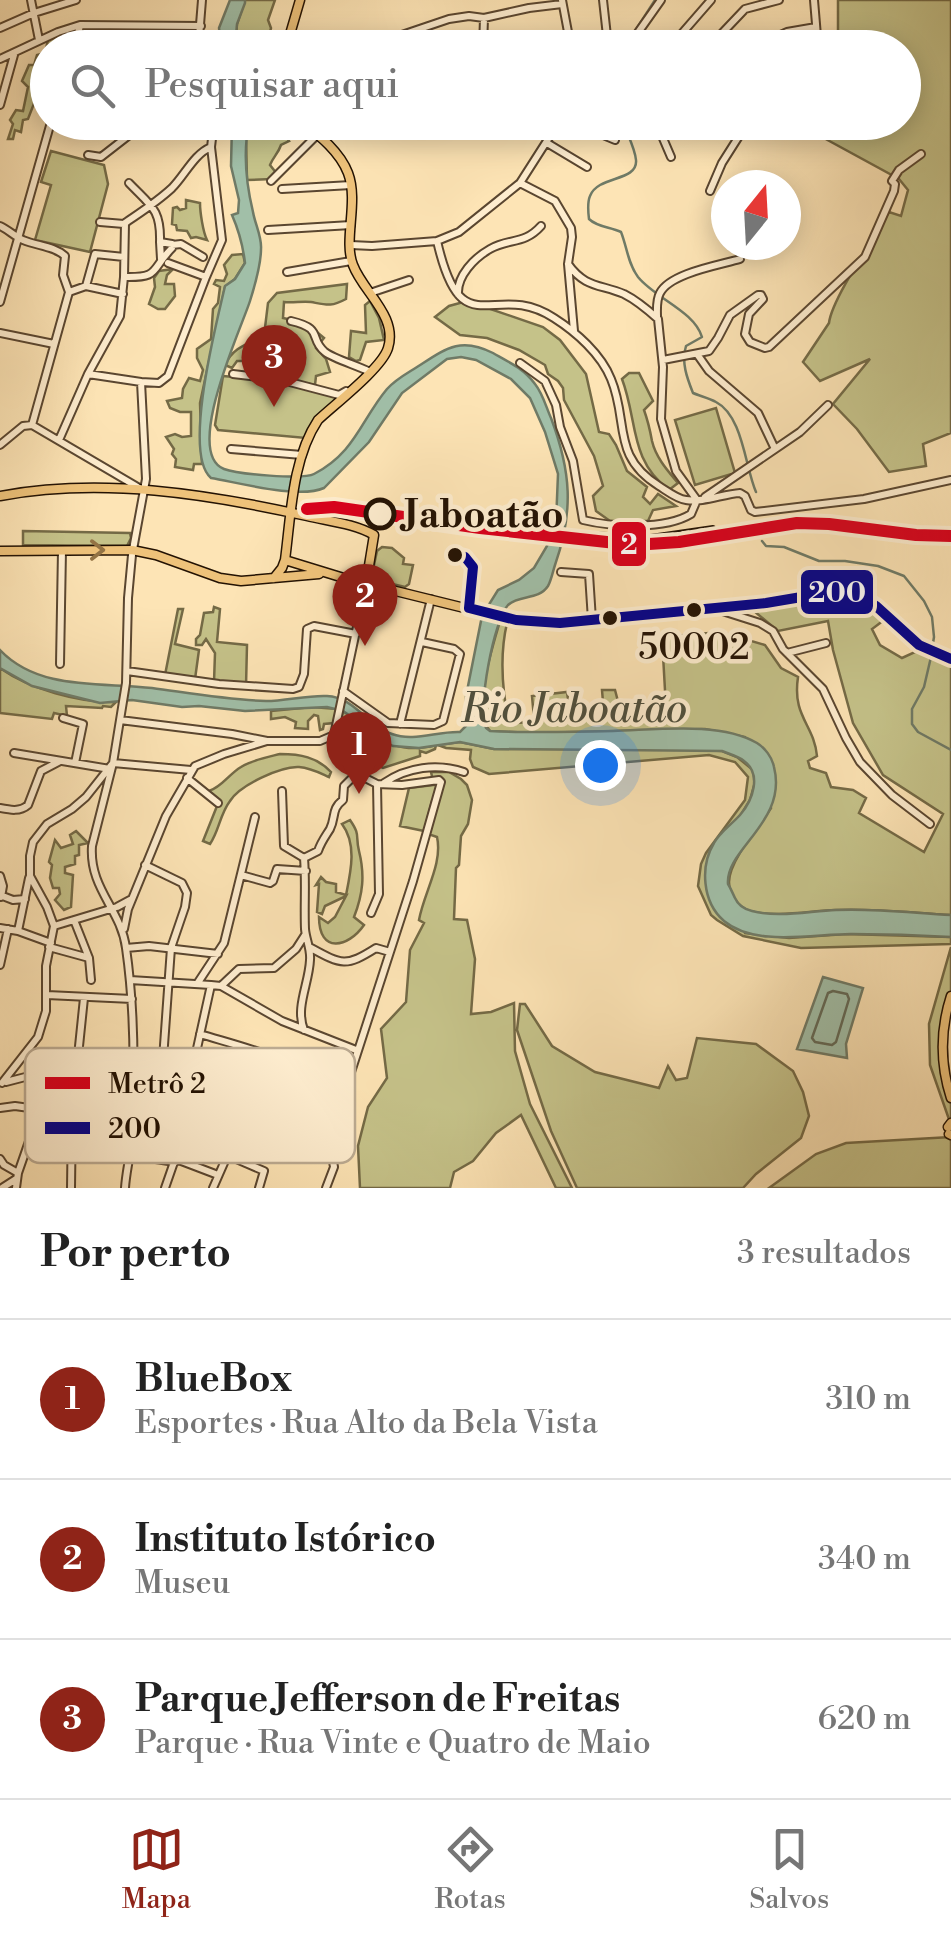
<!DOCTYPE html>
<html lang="pt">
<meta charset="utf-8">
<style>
:root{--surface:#fff;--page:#f6f6f6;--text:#222;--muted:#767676;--line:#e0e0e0;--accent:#8f2418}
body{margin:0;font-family:"Libre Bodoni",serif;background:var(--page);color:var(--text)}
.compass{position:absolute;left:711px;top:170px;width:90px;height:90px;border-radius:50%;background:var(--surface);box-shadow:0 5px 25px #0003;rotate:18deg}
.you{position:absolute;left:600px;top:765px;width:35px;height:35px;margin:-25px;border:8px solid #fff;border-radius:50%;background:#1a73e8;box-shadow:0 0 0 15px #1a73e833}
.badge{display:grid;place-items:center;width:65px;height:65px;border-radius:50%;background:var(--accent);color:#fff;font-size:32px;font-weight:700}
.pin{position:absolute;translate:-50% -82px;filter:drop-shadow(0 2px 5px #0008)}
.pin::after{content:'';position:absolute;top:52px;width:35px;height:30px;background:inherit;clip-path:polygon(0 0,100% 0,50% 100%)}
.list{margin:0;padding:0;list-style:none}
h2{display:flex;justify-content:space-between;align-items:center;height:130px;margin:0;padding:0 40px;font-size:42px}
h2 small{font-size:32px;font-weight:400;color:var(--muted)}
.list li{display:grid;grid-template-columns:65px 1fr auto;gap:30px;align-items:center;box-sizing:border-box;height:160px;padding:0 40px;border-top:2px solid var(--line)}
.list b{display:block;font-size:38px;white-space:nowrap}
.list p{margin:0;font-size:32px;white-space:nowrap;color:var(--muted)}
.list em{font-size:32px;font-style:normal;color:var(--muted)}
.icon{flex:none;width:55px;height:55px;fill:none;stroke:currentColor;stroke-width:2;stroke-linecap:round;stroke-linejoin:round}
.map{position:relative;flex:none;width:951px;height:1188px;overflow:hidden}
.search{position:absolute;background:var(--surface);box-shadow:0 5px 25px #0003;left:30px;right:30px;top:30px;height:110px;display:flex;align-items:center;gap:25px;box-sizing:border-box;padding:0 35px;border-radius:55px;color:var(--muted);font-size:38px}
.sheet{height:610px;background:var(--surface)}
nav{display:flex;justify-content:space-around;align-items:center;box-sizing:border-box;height:140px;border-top:2px solid var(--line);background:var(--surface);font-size:28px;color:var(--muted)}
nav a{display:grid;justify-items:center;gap:5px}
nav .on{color:var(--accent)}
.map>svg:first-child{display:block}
</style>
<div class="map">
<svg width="951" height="1188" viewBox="0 0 951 1188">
<rect width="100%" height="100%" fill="#fde4b5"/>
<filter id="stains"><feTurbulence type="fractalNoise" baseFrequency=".002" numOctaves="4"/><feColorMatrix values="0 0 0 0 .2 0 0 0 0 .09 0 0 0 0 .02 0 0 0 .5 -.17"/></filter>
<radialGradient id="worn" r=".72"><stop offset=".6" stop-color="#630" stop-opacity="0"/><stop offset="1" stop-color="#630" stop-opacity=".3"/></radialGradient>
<path fill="#c5c289" stroke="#746a46" stroke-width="2.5" d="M245,0H275L268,20L271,28L266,47H235L237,24Z
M838,0H951V433L923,444L926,466L889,472L857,429L833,404L870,359L820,381L803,362L829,323C832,298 875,237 889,212L901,216L908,190L899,179L811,131L814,123L904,122V48L838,47Z
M69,31H74L71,43L58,41L53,47L48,48C47,57 43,67 45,75L28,119L23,120L21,132L15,130L13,139H8L13,124L10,120L16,110L23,111L28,87L22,81L29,65H34L37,55L45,53L48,40Z
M249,123H282L284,124L282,127L287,131L284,135L289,141L281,145C278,154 273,157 270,165L277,174L272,179L247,180L246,139Z
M51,151L104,165L108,184L90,252L35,240L51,185L41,182Z
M186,200L200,203C200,212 203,232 207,240L196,237L191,238L187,231L177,230L176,225L172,224L173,208L177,207L180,210L186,208Z
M243,254L245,263L235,279L225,287L200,403L202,464H194L193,470L175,467L176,459L172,454L174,449L166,437L175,434L182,437L191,436V412H180L170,408L167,401L182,398L183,389L189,378L200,381L203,370L197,358V349L211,339L213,309L218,303L220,287L214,284L216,280L224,281L227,274L224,265L232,255Z
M173,269L167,275L165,284H174L175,296L165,309H158L149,304L155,287L154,278L159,271Z
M347,284L346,299C331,307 327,305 311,302C302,301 293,303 284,302L283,318L306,323L324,338L316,348L326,359L330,372L316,376L315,385L269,376L264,349L253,350L247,361H237L232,368L225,365C233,347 248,344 264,336L268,303L277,293Z
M370,301L379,318L384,340L366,342L360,360L356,361L349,357L351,331L366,333L365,305Z
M467,301L543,327L560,340L586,374L599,432L609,434L616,445L627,471L647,487L643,497L650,504L658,494L676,506L653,510L648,521H610L596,511L593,496L603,486L594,456L564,400L563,388L558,381L548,374L545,365L519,350L487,338L460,335L435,317L449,306Z
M629,373H639L653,401L644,410C648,421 650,430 652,441C656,458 668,471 678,483L669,490C629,460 638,421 622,379Z
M223,376L279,381L339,398L306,438L218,430L215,425Z
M716,408L735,473L695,485L675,420Z
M23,531L130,533L131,538L127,546L23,545Z
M382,547L392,548L404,558L403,564L413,565L409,584L405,587L371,579L377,551Z
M843,597C861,598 871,606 884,620L872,629L880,645L902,658L917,651L951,665V915C913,913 873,908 835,910C810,911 773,918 750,911C738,907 729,894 729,882C729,861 759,826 771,808L745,737L705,729L533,733L490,731C471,712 493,645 500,621L507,623C499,657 502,690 509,724L604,714L602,690H615L620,709L666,708L662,637L721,632L765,645L781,668L798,677C792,717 814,724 817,756L808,761L810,768L826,773L831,787L853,790L866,798L859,813L924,852L943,814L883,775L853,723L833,650L828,621L778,631L754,611Z
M214,607L220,609L217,642L247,645L246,686L214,682L215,653L206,639L202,645H196V639L200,635L204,613L213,612Z
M178,609H183L175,644L199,650L195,679L165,675Z
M0,668C29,689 80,703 116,702L111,707L103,706L102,708L66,706L67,716L54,713L52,719L0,713Z
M567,692L570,713L534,718L532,696Z
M312,707L337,709L334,723L324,724L323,729L320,730L318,716L314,715L308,721V729L295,728L296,722L285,717L271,719V711Z
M343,711C376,733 391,757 436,745L435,749L426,753L420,751V756L383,768L374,764L368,765L352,755L361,748L359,742L362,741L359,728L353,724L340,722Z
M460,742L494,749H681L722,751L737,757L753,770L755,782L750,800L742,813L709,854L745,933L789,938L846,934L951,937V944L801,948L743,936L717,920L711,915L698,886L701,864L706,853L745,800L748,777L735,762L709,755L489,774L473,767L470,759L471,750L446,748L438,745Z
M280,754C300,754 317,757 331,772L329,777C320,773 311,768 299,767C281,766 240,785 230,801C220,814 219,831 210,844L203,841L219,801L209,791C222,787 229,774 241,767C252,760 268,757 280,754Z
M431,772H449L461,779L467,785L472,800L468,824L461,836L459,865L456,868L454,919L467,920L475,959L471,1014L491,1012L514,1003L515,1051L530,1104L572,1188H556L521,1115L496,1133L473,1161L454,1172L450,1188H360L358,1146L368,1107L387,1078L381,1029L406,1002L410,950L424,923L419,920C424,892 443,864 437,837L428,834L432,801L424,831L400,826L409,788L434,785Z
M350,820C361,836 355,835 359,851C365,875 363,894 354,917L364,925C348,948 319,954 319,917L328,923L335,917L346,896L325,906L322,914L317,912L319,884L316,885L321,877L326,882L336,884V892L346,895C351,871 357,844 342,824Z
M76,831L88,843L79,845V855L75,856V864L65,867V873L73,875L71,907L64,910L55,900L60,894L59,888H53L50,878L52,865L49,862L55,840L61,848L73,844L70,835Z
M951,947V991L941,1036L951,1089V1125L930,1065L929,1024Z
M520,1004H525L552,1046L595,1072L659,1088L668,1066L676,1080L687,1078L697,1038L756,1044L793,1071L803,1092L809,1116L801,1138L756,1174L743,1188H577L551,1131L517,1030Z
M951,1137V1188H769L816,1154L846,1143Z"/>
<path fill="#a1bfa8" stroke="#6f7a66" stroke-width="2.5" d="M230,0H245V3L237,24L235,47H221L219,28Z
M232,123H249C243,152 246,183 253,212C255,224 262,237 261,249C261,265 255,285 250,301C241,329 183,453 224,469C237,474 303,480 314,474C355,453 361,420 387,389C396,379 406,374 417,367C445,349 460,336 493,353C509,362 524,369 535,384C543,394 546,407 551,418C571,471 574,511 555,565C553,571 551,581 548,586C538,601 520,594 508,605C494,620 477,709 486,728L490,731C531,733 572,732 613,731C655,730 720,721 757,743C765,748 772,757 774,767C788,822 725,849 728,884C729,885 734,896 735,898C738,905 743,909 752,911C778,918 809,911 836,910C874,908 913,913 951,915V937C918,935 884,934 851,934C813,934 755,947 724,921C702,902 700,866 714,843C720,832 732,824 740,815C753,800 762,774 744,761C738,756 729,754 722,751L494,749L460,742L419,748L393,746L375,737L367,728L343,711L327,707L245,711L199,706L182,707L132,700L100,703L32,686L0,668V650C39,691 101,682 152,688C189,693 228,700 266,701C286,701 307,695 327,696C355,697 368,727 392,734C414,742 437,731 460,732L466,726V696L481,621L488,606L498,590L519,580L534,568L547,546L556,523L558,474L545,432L530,398L511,379L476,360L461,357L447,359L402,393L369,442L324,488C299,499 240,483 211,478C182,454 217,321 225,286L235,279L245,263C243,246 239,231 232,215L238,213L239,200L231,166Z
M823,977L863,988L846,1044L847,1058L797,1049Z"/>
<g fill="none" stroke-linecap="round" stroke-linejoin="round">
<path stroke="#626856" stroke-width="2.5" d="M833,991L847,994L849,999L836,1042L832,1045L815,1042L812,1038L828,993Z"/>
<path stroke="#6f7a66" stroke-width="2.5" d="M626,45L655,0
M623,122C627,134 635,148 636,160C638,182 598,175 590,196C587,203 588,211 589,219C597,227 610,227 621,232C627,247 628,264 638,277C656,299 694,311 702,337L686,346C681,362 687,378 693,393C700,396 709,398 716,402C743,416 745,467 756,492
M762,541L766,546L784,547L819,561H845L878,566L904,576L924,601L932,617L934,637L932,649
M931,657L924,687L912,709V724L918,732L951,750"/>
<g stroke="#5a4630" stroke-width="10">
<path id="minor" d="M31,0L39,40
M562,0L571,48
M603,0L608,45
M814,0L818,48
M0,28L34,13L76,0
M504,36L506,48
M716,40L727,48
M384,41L449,19L469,16L484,18L529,8L562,4
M635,45L637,34L661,0
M671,46L711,0
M74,48L80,26
M200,48L199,37L202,0
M483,48L484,18
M576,48L635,45L679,48
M708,48L745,9L779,0
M751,48L787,32L816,27
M0,59L58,32L80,25L201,26
M0,105L14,55
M314,122L324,133L325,141
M388,122L394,129L396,122
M572,122L615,140
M656,122L671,157
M547,143L587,167
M88,155L101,157L146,122
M271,181L317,135
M129,183C151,206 161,209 160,242
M520,183L555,201L571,228L572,237L568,264L574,331
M282,189L351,185
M710,191L722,163L748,122
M100,222L124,224
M0,226C9,230 15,237 23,240C37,246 54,246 65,256L63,275L69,292L32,425
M268,230L351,225
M437,241C462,350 493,278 554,318C576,332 601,354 611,379C629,422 611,456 659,486C667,491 677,499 686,500C703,503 723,494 740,493L745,496L751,510L755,512L864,499L951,480
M172,245L181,244L203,257
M351,245L372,246L437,241L459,232L520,183L559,122
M168,263L206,277
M287,272L351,261
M124,277C161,278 150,270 172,248V244L160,242L161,259
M86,286L95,254L124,257
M69,292L86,286L123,294
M370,293L409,280
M458,294C457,276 474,258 490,249C509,238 524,245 541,226
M0,302L51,122
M657,317C657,309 656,300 660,293C670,273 720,265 740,259
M291,321C325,329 308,338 325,352C334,359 359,366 370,372
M0,333L54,344
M697,354L709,371L758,413L775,449
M663,360L709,351L718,338L730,315L758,295H761L763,299L749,314L745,334L750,342L765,348L769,347L865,257L894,191L895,184L892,181L899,170L921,154
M520,363L545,381L556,405L560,427L573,461L583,520C612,527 665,530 691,514L697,500L676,471L661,419L663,367L658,319C648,310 636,300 624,294C600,284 585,288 568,264
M88,374L141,382
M233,374L282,380L339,395L346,391
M32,425L141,489
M59,440L88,374L120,316L124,277L125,223C141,212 157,202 172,188C185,175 194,154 211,147
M0,445L23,426L32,425
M231,449L302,455
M705,497L800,432L828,405
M561,572L589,574L592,620
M366,584L334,735C336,759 355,774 377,784
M716,609L760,623L773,631L783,649L823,689L846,738L860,762L892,795L930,824
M787,653L826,643
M60,664L62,550
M127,671L219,684L293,689L299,687L304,674L307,629L314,626L356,634
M343,691L388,723L434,725L443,721L460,654L454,649L422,642
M63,718L83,724L75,763
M120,720L232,734L267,741
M400,724L431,599
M14,753L110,769
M187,778L218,803
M384,783C407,767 437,763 464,772
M282,791L284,846L304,858C306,882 304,905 305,929C306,940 311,949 310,960C309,984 295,1007 304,1030
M0,808C10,810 20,812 28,805L41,771L60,761
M304,858L318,851C321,842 325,837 330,829C336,817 331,809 343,800L344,786L357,773
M145,865L182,883L187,893L185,907L171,948L163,1059
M241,875L270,883L273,881L277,869L306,871
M0,876L3,886L1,897
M0,895L13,900L25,899
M371,913L379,894L377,784
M74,920L89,958L91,980
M54,926L117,907L130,900
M0,928L18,931L51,943
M124,929L128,909L166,816L195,766L224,754L267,741H320L334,735
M18,931L29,878
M49,947L89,958
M126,948L149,946L218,954
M311,948C342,965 346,967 376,948L390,952
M0,965L8,929
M130,980L211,985
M197,984L224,943L255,817
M221,986L282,1021L356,1050
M47,995L132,999
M200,1034C236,1045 272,1053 305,1073
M132,1058L194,1062
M6,1082L87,1061L105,1068L123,1084L132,1080
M2,1083L38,1037L46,1011V966L54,926L47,907L30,876V856L33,842L47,824L72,809L86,797L113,763L191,770
M123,1084V1123L126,1160
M0,1108L15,1106L72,1114
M186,1109L234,1123
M235,1116L302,1127
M130,1155L175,1162
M227,1155L264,1171L259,1188
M0,1159L4,1165L18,1173
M176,1159L218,1175
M2,1188L16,1179
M16,1188L18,1173L42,1104V1072
M71,1188L72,1114L84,998
M125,1188C126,1172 130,1158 131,1142C135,1078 135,1011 126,948C121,909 89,889 92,846L113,763L126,683L128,598L132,555L146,479L141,382L159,383L168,376L206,277L222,240L211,147L214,122
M165,1188L181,1142L194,1062L211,985L221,986L239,969L274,968L296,949L305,935
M213,1188L231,1147L239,1088
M326,1188L334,1167L329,1140L413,881L441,782L439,780L402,785L377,784"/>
</g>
<g stroke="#231203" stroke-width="11">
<path id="major" d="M286,48L300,0
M0,496C102,477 208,494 307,516C328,521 356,524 374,535L366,584
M0,551L132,550L156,555L220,578L241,581L319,574
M285,560L347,579L505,618L541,623L629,617L766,603L831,592L851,593L866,598L879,607L912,642L923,648L951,659
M274,578L282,568L285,560C291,515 292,459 318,420C335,404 382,368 388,348C398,316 363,292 353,265C343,240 359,202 348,173C340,152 320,136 302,122
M951,996C940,1030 940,1064 951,1098
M948,1127L951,1123
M949,1134L951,1135"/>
</g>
<use href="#minor" stroke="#feedcf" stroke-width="6"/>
<use href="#major" stroke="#eec27a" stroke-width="8"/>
<g stroke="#231203" stroke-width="6">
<path id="rail" d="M520,532L543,531
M710,532L739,531
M586,534L651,537L713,528"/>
</g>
<use href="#rail" stroke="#feedcf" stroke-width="2.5" stroke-dasharray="8" stroke-linecap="butt"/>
<g stroke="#feedcf" stroke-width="18">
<path id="bus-1" d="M455,555L465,557L473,567L469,608L516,620L560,623L766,603L831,592H846L858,595L876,606L919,645L951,659"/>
</g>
<use href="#bus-1" stroke="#00008b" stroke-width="10"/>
<g stroke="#feedcf" stroke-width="20">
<path id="metro-1" d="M307,509L334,507L480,528L634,545L679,542L797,523L829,524L916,535L951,536"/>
</g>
<use href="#metro-1" stroke="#d9001c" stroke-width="12"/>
</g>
<defs><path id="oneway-chevron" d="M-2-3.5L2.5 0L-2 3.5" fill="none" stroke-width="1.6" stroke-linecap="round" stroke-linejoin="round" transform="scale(2.5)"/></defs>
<use stroke="#937344" href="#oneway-chevron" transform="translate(97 550)"/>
<circle fill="#feedcf" stroke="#231203" stroke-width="5" cx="380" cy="514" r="14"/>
<g fill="#231203" stroke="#feedcf" stroke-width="4">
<circle cx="455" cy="555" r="9"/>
<circle cx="694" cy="610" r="9"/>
<circle cx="610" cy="618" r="9"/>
</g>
<g text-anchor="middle" stroke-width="9" stroke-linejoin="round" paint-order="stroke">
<g font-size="36" fill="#231203" stroke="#feedcf">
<text x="694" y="659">50002</text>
</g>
<g font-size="38" font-weight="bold" fill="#231203" stroke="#feedcf" text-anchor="start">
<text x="404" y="527">Jaboatão</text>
</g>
<g font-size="40" font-style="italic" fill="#4f4f3d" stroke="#feedcf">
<text x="574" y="722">Rio Jaboatão</text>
</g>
</g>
<rect x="25" y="1048" width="330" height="115" rx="15" fill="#feedcf" stroke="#bcab92" stroke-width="2.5"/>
<rect x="45" y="1077" width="45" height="12" fill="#d9001c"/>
<rect x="45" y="1122" width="45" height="12" fill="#00008b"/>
<g font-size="28" fill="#231203">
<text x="108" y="1093">Metrô 2</text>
<text x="108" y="1138">200</text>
</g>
<g stroke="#feedcf" stroke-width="4">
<rect x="610" y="520" width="38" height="48" rx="10" fill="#d9001c"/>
<rect x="799" y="568" width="76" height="48" rx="10" fill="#00008b"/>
</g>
<g font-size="28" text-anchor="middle" font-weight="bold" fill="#fff">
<text x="629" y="554">2</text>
<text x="837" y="602">200</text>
</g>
<rect width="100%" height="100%" filter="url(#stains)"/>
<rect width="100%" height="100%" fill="url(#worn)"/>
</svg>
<svg class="compass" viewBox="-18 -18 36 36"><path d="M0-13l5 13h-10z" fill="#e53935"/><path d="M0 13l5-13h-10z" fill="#767676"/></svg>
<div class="you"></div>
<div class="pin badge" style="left:359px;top:794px">1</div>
<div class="pin badge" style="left:365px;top:646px">2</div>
<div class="pin badge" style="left:274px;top:407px">3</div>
<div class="search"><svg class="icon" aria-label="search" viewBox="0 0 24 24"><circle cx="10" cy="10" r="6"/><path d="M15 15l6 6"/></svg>Pesquisar aqui</div>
</div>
<section class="sheet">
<h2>Por perto<small>3 resultados</small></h2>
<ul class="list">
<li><span class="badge">1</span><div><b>BlueBox</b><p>Esportes · Rua Alto da Bela Vista</p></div><em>310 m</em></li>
<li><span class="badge">2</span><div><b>Instituto Istórico</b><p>Museu</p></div><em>340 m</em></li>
<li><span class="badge">3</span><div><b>Parque Jefferson de Freitas</b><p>Parque · Rua Vinte e Quatro de Maio</p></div><em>620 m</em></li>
</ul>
</section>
<nav>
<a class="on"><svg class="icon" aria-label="map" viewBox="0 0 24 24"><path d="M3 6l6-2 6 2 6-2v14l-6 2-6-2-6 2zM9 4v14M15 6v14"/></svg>Mapa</a>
<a><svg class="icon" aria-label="directions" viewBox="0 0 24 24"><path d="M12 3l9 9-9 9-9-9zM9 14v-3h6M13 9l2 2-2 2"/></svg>Rotas</a>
<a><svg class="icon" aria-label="saved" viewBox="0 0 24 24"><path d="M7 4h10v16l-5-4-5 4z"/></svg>Salvos</a>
</nav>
